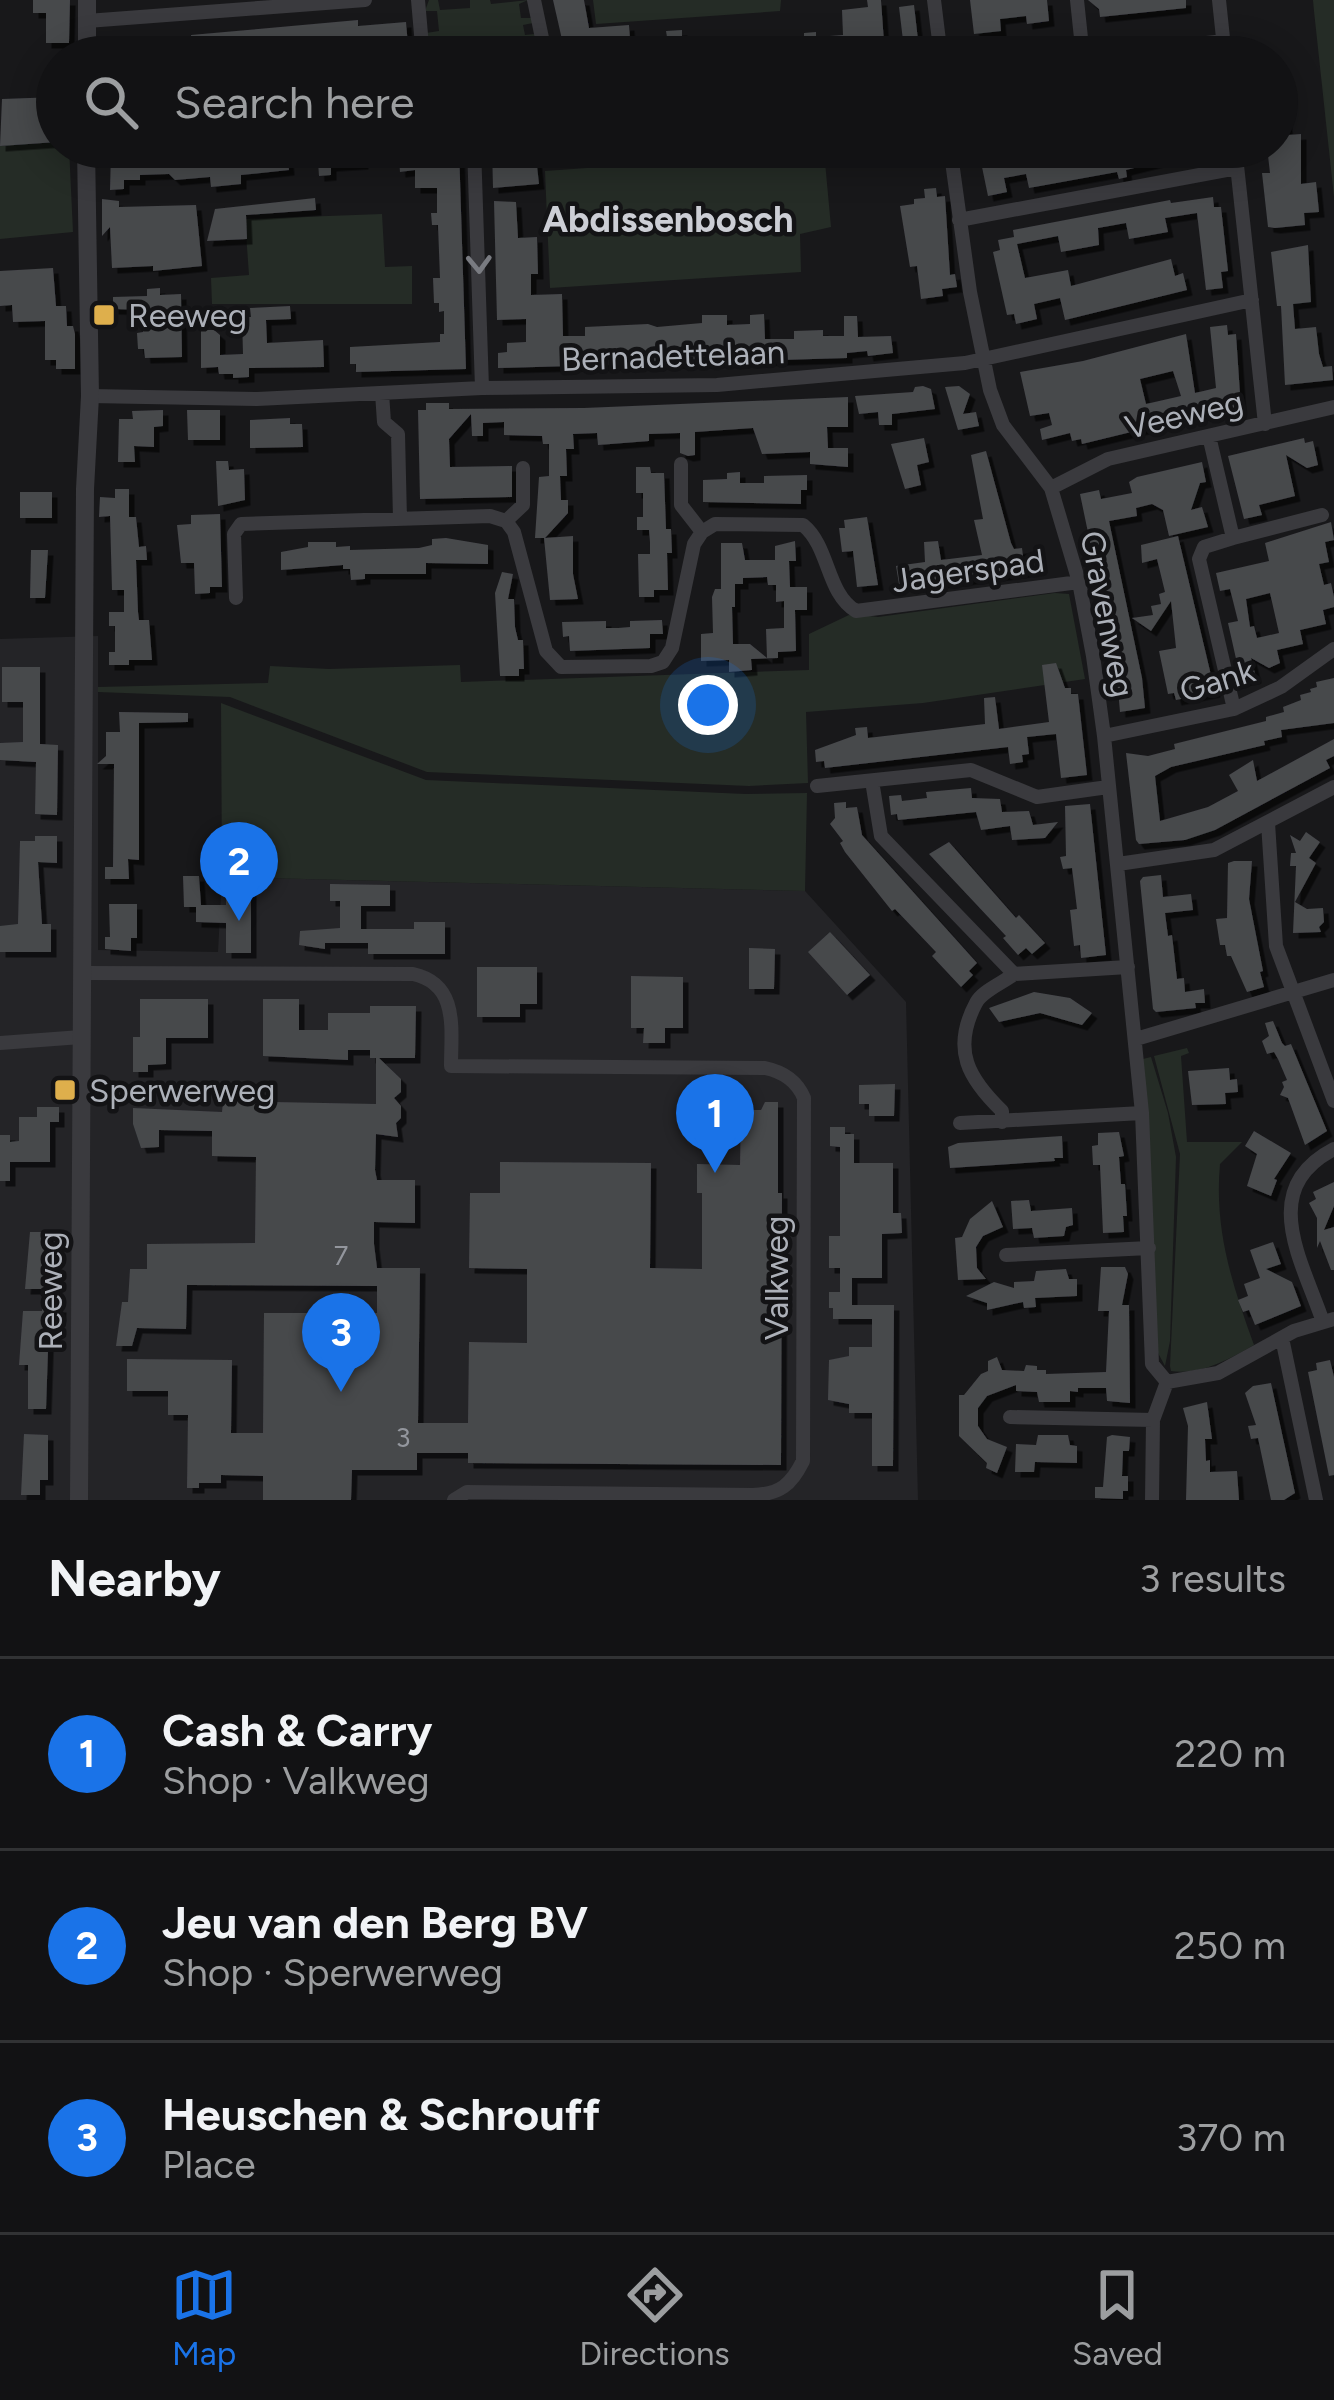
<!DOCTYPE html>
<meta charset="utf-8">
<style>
:root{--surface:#121214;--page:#1f2022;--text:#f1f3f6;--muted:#9c9ea0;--line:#313234;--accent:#1a73e8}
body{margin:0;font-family:Figtree,sans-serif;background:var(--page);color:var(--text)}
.you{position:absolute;left:708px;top:705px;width:42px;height:42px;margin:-30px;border:9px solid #fff;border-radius:50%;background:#1a73e8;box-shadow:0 0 0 18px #1a73e833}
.badge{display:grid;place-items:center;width:78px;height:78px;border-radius:50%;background:var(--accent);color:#fff;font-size:39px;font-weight:700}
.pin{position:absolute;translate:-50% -99px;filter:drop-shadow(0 3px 6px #0008)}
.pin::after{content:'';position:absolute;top:63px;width:42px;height:36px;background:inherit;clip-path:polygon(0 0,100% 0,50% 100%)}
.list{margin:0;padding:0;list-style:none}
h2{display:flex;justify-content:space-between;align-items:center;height:156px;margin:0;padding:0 48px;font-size:51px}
h2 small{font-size:39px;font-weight:400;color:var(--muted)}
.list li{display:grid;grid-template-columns:78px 1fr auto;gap:36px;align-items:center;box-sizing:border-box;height:192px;padding:0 48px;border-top:3px solid var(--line)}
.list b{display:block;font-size:45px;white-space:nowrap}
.list p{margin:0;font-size:39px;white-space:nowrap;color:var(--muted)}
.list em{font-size:39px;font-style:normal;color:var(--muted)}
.icon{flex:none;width:66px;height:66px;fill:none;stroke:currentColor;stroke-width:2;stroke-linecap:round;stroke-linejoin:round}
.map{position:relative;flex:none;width:1334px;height:1500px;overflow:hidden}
.search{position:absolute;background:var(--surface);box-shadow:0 6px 30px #0003;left:36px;right:36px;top:36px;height:132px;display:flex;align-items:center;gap:30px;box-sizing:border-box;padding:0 42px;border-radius:66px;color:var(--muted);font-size:45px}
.sheet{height:732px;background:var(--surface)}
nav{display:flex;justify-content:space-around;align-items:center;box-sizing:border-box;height:168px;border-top:3px solid var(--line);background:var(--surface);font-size:33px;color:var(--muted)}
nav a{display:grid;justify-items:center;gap:6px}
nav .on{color:var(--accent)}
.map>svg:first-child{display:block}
</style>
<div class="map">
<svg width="1334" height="1500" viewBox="0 0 1334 1500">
<defs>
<filter id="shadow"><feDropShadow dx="5.5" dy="5.5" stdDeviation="0" flood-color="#0009"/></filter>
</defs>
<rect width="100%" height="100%" fill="#18181a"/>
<path fill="#242427" d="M98,636V950L218,952L222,877L805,891L906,1002L918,1500H0V639Z"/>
<path fill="#252c26" d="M429,0H438L440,10L470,8V0H490L491,4L528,0L519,4L521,18H532L533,23L523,25L525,35L535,34L539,47L527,50L528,57H429L426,33L439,31L437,11H425Z
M593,0H781L780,11L596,24Z
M1313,0H1334V197L1314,11Z
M57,142V147H69L73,232L0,239V146Z
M824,151L831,227L800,234L801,272L550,288L545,171Z
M382,214L385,267L412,266V304H212L211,278L249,275L245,219Z
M1055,593L1069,594L1085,679L923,703L806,712L808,783L749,786L427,772L230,697L98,692V687L268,683L270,666L329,669L460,665L461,682L809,670V634L851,614L878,617Z
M221,703L426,780L745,794L807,793L805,891L222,877Z
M1187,1048L1189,1053L1181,1056L1187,1142H1242L1220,1164C1214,1230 1232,1284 1254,1345C1228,1360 1201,1375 1171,1371L1170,1366L1180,1154L1154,1056Z
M1151,1057L1168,1113L1176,1157L1170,1341L1165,1366L1158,1353L1143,1059Z"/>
<path fill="#47484c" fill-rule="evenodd" filter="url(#shadow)" d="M33,0H70L69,43H46V13H33Z
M553,0H584L589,28L629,25L630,39L667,37L666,31L682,30V46L715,43L716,57L618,56L617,49L566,57Z
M867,0H881L885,56L737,57L736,42L799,38L804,37V33L816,32V37L843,35L842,10L868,7Z
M970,0H1047L1049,21L1027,24L1026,16L1000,19L1001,31L974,34Z
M1088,0H1186V8L1100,17L1099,9Z
M914,5L920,57H905L899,7Z
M358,20V26L406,22L409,57H392L390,43L262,57H240L239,45L211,47L207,48L208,57H192L191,35Z
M170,36L172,57H111V44Z
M57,97V142L0,146L2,99Z
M1285,108L1288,135L1301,134V184L1316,182L1319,212L1304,213L1305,225L1275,228L1268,227L1262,173H1270L1267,147H1277V109Z
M230,147H287L289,170L241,175V184L211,187L210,177L175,180L169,174L140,175V180H124V189L110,190L111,152L159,153Z
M317,147H361L363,164L331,166V175L319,176Z
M398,147H459L466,369L356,372V364H350V347L440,342V334H444V311L439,312V303H434L433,278H440L438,225H432L431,213H437V188H415V170L400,172Z
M492,147H521V158L536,157L539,184L493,188Z
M1077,147H1081L1084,163L1114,157L1112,147H1124L1125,155L1147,151L1146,147H1194V153L1126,170L1127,177L1119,179L1117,172L1029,188L1026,174L1004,178L1007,192L988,196L982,167L1016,161L1015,155L1029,152L1030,156Z
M936,188L937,197L945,196L950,275L955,274L957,287L942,289L943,296L921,299L917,266L910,267L900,206L914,204V199L925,198L924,189Z
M1213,197L1214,207H1221L1226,253L1228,271L1221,272L1223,288L1206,290L1197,213L1165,218L1168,232L1129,239L1126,223L1098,228L1099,245L1061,252L1058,236L1017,244L1025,278L1068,270L1071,286L1171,259L1175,276L1183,273L1187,290L1065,320L1060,298L1034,304L1037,319L1016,324L1014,314L1007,315L993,252L1000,250L998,240L1014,237L1013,230L1170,200L1171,203Z
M315,198L316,210L246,215L247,239L207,241L215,209Z
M102,199L119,201V207L196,205L202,266L153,271V266L112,268L110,227L102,236Z
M494,201L516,202L518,238L537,237L538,274H531V295L562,294L563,336H585V327L648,324L657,327L702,323V315H727V325L750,324V315L764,314L765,339H794V331L823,330V336H844V316H857L858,337L891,336L893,353L868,356L867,351L847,353V358L498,368V353L507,352V343L526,342V319L497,320Z
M1308,245L1311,302L1293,304L1295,329L1316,327L1319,354L1323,367L1332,366L1333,380L1285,385L1281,306H1277L1271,252Z
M53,268L56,306H66L67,326H73L75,334V369H56V360H45V321L13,322L12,305L0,306V271Z
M160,288V295L181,294L182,357L145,358L144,349H138L137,333L143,332V310L113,309V297L147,296V289Z
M290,306L291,319L266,320L267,343L323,340L324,367L249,368V377L233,378V374H219L218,367L201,368V330H214L220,335V355L243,354L242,317H251L250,308Z
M1227,325L1228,335L1236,334L1241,409L1209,413L1082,444L1081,439L1072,441L1070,433L1042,440L1040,429L1052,425L1049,413L1030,416L1020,372L1083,361L1186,334L1195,393L1216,388L1210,327ZM1173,371L1181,396L1146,404L1140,379Z
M923,386L931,389L935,409L892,414V425H879L878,412L859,414L855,396L913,392L915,387Z
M959,386L970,394L963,414L976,412L979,426L958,430L945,387Z
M848,397V427H827L828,448H848V467L810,464V452L762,454L753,428L695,432V455L688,456L680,453V433L649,434V441L598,445L597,433L573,434L574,449H566L567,476H560L561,500H568V513L545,538L573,536V574L578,599L550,600L544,538H535L539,477L549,476V444H543L542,436L504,435V422L483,423V436H472L471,414L449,439L450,467L512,466V497L420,499L418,410H426V403H449V409L584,408Z
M163,410V426L154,427V447L134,446L135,462H118L119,419H133L132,411Z
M187,410H220V440H188Z
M290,418V424H302L303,447L250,448V420Z
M924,438L929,462L917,465L921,485L905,489L891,444Z
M1304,438L1305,443L1313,441L1318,465L1307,468L1286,455L1295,496L1259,505L1262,515L1244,519L1228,456Z
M986,451L1011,543L1014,549L1022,548L1025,572L916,586L915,582L899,584L896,566L925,562L924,542L938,541L941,560L982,555L974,520L983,519L971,455Z
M216,461H228L229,470L244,469L245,500L218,506Z
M1202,462L1206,482L1200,483L1191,510L1202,507L1208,527L1169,536L1163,510L1152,504L1136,508L1137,516L1109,521L1142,678L1145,708L1120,712L1116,667L1080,494L1099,490L1101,499L1132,493L1129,482L1137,477Z
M636,467H650L651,473H664L666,529H671L672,553H667L668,590H654V597H639L638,554H650V542L649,530H637V517H643V493H636Z
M740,472V483H764V476L807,475V490H801V504L703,502V480L727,479V473Z
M115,489H129V517H136L139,547L146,546L147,560H136L138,612L139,620H149L152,660H129V665H109V652H115V626H109V612H124V590H112L110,516L99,517L100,497L115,498Z
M20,492H52V518H20Z
M220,514L222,587H210V593L195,594L194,563H181L177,525L191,524V515Z
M867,517L878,585L857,587L853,551L842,552L839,528H845L844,520Z
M1331,522L1334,540L1325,542L1329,562L1319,564L1324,585L1331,583L1334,597V607L1323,610L1326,624L1300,630L1303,644L1277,650L1280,663L1269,668L1251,658L1256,678L1241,681L1228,623L1238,621L1230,589L1220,591L1216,573L1269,561L1265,543ZM1270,593L1279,633L1257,638L1254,626L1250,627L1246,599Z
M1178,536L1215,692L1176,700L1174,693L1168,694L1159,651L1176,648L1171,601L1151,631L1132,618L1153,615L1151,606L1161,604L1159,594L1165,592L1157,559L1142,563L1141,545Z
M446,538L488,545V564L426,563V574H365V579L351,580L350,569H343V565L281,570V552L308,547V542H336V547L350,546V550L419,548L432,545V539Z
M795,541L796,561H789L790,587H807V610H795L796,651L778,652V658L751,659L752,670L729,672V660L701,661V634L713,633L712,597L715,589H721V543H742L745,560H775V546ZM767,577L768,585H776V602L784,601V628L766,629L767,658L750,644H733L732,607H735V584H743V578Z
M31,550H48L45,598H30Z
M502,572L513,574L508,599H514L515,627L518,640H523L524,669H519V676H500L495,593Z
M662,620L663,634H650V648L570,651L569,636L563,637L562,622L606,621V628H618L630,627V621Z
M1056,663L1065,688H1071V694H1078L1087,775L1061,778L1056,734L1027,737L1029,754L1022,755L1023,762L1010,764L1008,747L825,768L824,761L816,762L815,750L856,735L855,728L867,727L868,738L985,724L984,698L995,697L999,729L1049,722L1042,665Z
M2,667H40V744L58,745L57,815L35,814L36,762L0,760V743L23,742V702H2Z
M1334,678V723L1281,730L1282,737L1264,741L1265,745L1171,767L1155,776L1160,821L1208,807L1238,791L1229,775L1253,760L1257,781L1334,739V756L1326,760L1330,768L1215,830L1185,840L1139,844L1136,840L1126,753L1148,756L1175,749L1174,744L1266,721V717L1284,712L1283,707L1301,700L1300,695L1311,692L1310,689L1317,687L1316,682Z
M119,712L188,713V722L139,723V860L128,859L129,879H105V867H113L114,764H97L106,756V732H120Z
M971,788L972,798L1000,799L1002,812L1029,811L1033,825L1058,822L1045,838L1012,840L1010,826L981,830L976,812L898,820L897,814L891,815L889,796L901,795L902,801L927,798L926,792Z
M846,802V808L857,807L862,835L977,963L969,971L973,975L961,987L932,956L936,952L895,909L892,911L845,852L840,843L843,841L830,824L835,818L834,803Z
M1090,804L1106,955L1081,958L1080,945L1074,946L1070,910L1077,909L1072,868L1063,869L1060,857L1066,856L1065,806Z
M1306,832L1320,842L1309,858L1316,863L1295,902L1307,909L1323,908L1324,922L1319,927L1321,932L1293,933L1296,866H1290L1291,853H1296L1290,835L1300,841Z
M35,836H57V863L38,862L42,924H51V952H0V926L18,924L20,841H35Z
M949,842L1016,918L1019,915L1045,943L1032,954L1026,948L1018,955L1003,938L1006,936L929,854Z
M1234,861H1252L1249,899L1263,971L1260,972L1264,987L1247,992L1231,956H1227L1225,945H1220L1216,919L1227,918L1228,863Z
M1161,875L1163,897L1191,894L1193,910L1165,913L1168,936L1172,935L1177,979L1184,978L1185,992L1204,989L1205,1003H1195L1196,1008L1156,1012L1153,1009L1140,881L1143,877Z
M183,876H199L201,905H226V889L251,890V953H226V923L196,922V907H184Z
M330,884L390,885V906H361V929H414V922H445V954H368V943H325V949L299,945L300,931L340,928V901H330Z
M109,904H137V938H131V951L105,949V937H110Z
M830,932L870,975L847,995L808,952Z
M749,948L775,949L774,989H749Z
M477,967H537V1004H520V1017H477Z
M631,976L683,977V1028H665V1043H643L644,1028H631Z
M1034,992L1070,998L1092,1013L1082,1025L1040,1013L999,1022L989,1008Z
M140,999H208V1038H166V1064L148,1065V1072H133V1037H140Z
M263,999H299V1030H328V1013H370V1006H416L415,1058H379L401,1079V1092L394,1098L401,1106V1118L396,1123L398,1137L376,1134L375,1170L377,1180H415V1223L374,1222V1244L377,1268H420L418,1423H468L469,1342L527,1343V1269L469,1268L470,1193H500V1162L651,1163L650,1268L702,1269V1193H697V1164L740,1165L741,1110H761L765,1102H778V1193H782L781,1465L468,1463V1453H417V1470H352L351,1500H263V1476L221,1475V1483H199V1488H187L188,1415H168V1391H127V1359L232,1360L231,1433H263L264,1313H377V1286L187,1285L186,1329L137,1328L132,1346H116L122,1302H128L130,1269H147V1244L255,1243L256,1157L212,1156V1131L159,1130V1147L141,1148L133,1124V1108L222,1112L223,1101L376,1104V1058H370V1050H348V1060L263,1056Z
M1273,1021L1282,1043L1285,1046L1291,1044L1327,1131L1305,1145L1288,1098L1280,1095L1284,1087L1282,1082L1287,1080L1278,1059L1274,1052L1267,1054L1262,1041L1269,1036L1265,1023Z
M1229,1068L1230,1080L1237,1079L1238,1092L1225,1093L1226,1104L1192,1105L1188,1071Z
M895,1084L894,1116H869V1104H859V1085Z
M37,1107H59V1122H50V1162H10V1181H0V1135H10V1142L19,1141V1117H37Z
M830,1127H845V1134H854V1163H893V1213H901L902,1233L882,1234V1278H852V1305H894L893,1466H872V1413H849V1404L828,1400L829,1360L849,1356V1347H872V1319H833V1308H829V1292H840V1268H829V1236H840V1147L830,1146Z
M1254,1131L1291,1153L1274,1179L1277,1180L1271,1196L1247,1186L1257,1154L1245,1146Z
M1119,1132L1124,1156L1119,1157L1121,1184H1125L1127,1216H1123L1124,1232L1103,1233L1100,1165H1093L1092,1146L1098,1145V1133Z
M1062,1136L1063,1158H1054L1055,1161L950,1168L948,1147L958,1143Z
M1334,1182V1206L1324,1230L1334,1227V1270H1331L1320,1241L1317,1248V1218L1309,1203L1316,1199L1313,1192Z
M1029,1200L1031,1211L1072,1208L1073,1225L1066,1227L1064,1236L1034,1238L1032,1228L1013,1229L1011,1201Z
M992,1201L1003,1227L983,1236L976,1247L977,1268L986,1279L958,1280L955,1238L962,1237L970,1219Z
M30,1232H48L49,1289H25Z
M1273,1242L1281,1264L1266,1269L1292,1282L1301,1306L1255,1325L1249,1310L1243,1312L1238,1300L1248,1296L1244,1284L1260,1278L1250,1250Z
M1101,1267H1125L1128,1274L1122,1305H1129L1130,1403L1107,1401L1106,1388H1078V1392L1070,1391V1402H1039L1037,1392L1016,1391V1385L987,1396L978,1408V1426L987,1439L1007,1447L997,1473L986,1468L987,1463L959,1436V1395H964L981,1374L988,1371V1361L997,1357L1002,1370L1024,1371L1026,1365L1037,1366V1370H1046V1374L1106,1372L1109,1311H1098Z
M1066,1269L1069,1279H1077V1296L1035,1298L1036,1307L1024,1308L1023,1302L987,1310V1303L966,1296L994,1282L1014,1288V1282L1034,1281L1036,1271Z
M42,1307H61L60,1321H49L46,1409H28V1365H19L23,1311H42Z
M1330,1360L1334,1377V1475L1329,1476L1308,1372L1317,1370L1316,1363Z
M1271,1383L1295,1493L1284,1500H1271L1258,1438L1251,1439L1248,1426L1256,1425L1245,1393L1253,1386Z
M1207,1402L1212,1439H1205L1206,1461L1210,1460V1472L1237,1471L1239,1500H1186L1188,1426L1183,1408Z
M24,1434L48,1435V1480H40V1495H21Z
M1038,1435H1068L1070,1445L1077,1446V1463L1035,1462L1034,1472H1015L1016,1444L1036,1445Z
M1112,1435L1130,1437L1129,1451H1123L1122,1476H1128V1491H1123V1499L1095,1498V1487H1103L1107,1437Z"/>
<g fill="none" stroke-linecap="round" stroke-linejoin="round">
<path stroke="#3a3a3e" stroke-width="14" d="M418,0L423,57
M534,0L546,57
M934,0L941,57
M1077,0L1083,57
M1219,0L1225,57
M87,21L365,0
M1084,57L1224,41
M474,147L482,388
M950,147L970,292L990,390L1003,425L1051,488L1079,582L1093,656L1104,736L1142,1113L1152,1364L1167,1382
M1235,147L1265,424
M959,220L1237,168
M382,393L384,422L398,434L400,519
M90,396L257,399L482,388L717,385L965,363L1252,300
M1209,436L1233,538L1204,547L1199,559L1234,709
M681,464V505L702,532
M1051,488L1108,459L1334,407
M506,521L523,505V468
M1233,538L1322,515
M236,598L234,534L241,524L490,516L506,521L514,532L546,651L561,667L651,666L663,662L672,648L694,544L702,532L715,524L803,525C830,547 826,593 856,611L1079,582
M1104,736L1234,709L1281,687L1334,649
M872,781L881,836L1014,974L1128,967
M817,786L971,770L1037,797L1108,787
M1268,823L1276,946L1334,1101
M1118,864L1214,850L1334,787
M82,973L413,974C459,984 451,1029 451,1066L765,1068C784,1072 797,1081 804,1098L803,1461C791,1485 780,1494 753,1495L467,1492L454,1500
M1136,1039L1334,980
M0,1043L81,1037
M1002,1122V1111C969,1079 951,1050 976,1003C982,991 1003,983 1014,974
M960,1123L1142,1113
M1006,1255L1149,1248
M1323,1322C1302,1260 1257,1189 1334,1149
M1282,1338L1316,1500
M1167,1382L1218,1373L1294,1331L1334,1319
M1010,1417L1153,1420
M1152,1500L1153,1420L1167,1382"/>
<path stroke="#3a3a3e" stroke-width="18" d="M87,57V0
M79,1500L85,489L90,396L86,147"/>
</g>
<defs><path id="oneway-chevron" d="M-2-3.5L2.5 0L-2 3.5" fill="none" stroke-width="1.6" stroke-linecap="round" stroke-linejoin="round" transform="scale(3)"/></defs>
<use stroke="#797b81" href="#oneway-chevron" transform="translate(479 264) rotate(88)"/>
<g fill="#deaf4c" stroke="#131315" stroke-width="4.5">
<rect x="92" y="303" width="24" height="24" rx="6"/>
<rect x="53" y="1078" width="24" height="24" rx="6"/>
</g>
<g text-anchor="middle" stroke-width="9" stroke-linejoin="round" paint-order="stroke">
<g font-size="27" fill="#93969d">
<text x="341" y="1265">7</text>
<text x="403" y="1447">3</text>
</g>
<g font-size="33" fill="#acb0b8" stroke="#131315" text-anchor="start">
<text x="128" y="327">Reeweg</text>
<text x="89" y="1102">Sperwerweg</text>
</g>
<g font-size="33" fill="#acb0b8" stroke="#131315">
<text transform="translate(673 355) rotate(-2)" y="12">Bernadettelaan</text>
<text transform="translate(1184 414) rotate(-13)" y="12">Veeweg</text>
<text transform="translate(968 570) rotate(-8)" y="12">Jagerspad</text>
<text transform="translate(1108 614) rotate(79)" y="12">Gravenweg</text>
<text transform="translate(1217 680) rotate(-17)" y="12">Gank</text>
<text transform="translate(776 1278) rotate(-90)" y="12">Valkweg</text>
<text transform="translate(50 1291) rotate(-90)" y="12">Reeweg</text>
</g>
<g font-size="36" font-weight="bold" fill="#ccced5" stroke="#131315">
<text x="668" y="232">Abdissenbosch</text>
</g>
</g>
</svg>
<div class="you"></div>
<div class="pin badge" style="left:715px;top:1173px">1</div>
<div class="pin badge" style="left:239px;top:921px">2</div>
<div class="pin badge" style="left:341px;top:1392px">3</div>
<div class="search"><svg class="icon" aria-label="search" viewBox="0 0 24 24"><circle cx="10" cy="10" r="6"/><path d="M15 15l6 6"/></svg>Search here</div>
</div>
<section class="sheet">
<h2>Nearby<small>3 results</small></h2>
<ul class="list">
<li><span class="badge">1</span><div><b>Cash &amp; Carry</b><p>Shop · Valkweg</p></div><em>220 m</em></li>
<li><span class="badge">2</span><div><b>Jeu van den Berg BV</b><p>Shop · Sperwerweg</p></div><em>250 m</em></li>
<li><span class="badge">3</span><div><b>Heuschen &amp; Schrouff</b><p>Place</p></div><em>370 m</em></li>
</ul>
</section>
<nav>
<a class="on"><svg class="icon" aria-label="map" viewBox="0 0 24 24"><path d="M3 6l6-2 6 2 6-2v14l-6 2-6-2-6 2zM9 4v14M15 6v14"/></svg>Map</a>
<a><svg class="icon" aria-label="directions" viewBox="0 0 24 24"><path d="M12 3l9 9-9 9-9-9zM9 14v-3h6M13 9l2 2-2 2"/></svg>Directions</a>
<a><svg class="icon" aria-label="saved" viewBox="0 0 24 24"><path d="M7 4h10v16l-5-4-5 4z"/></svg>Saved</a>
</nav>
